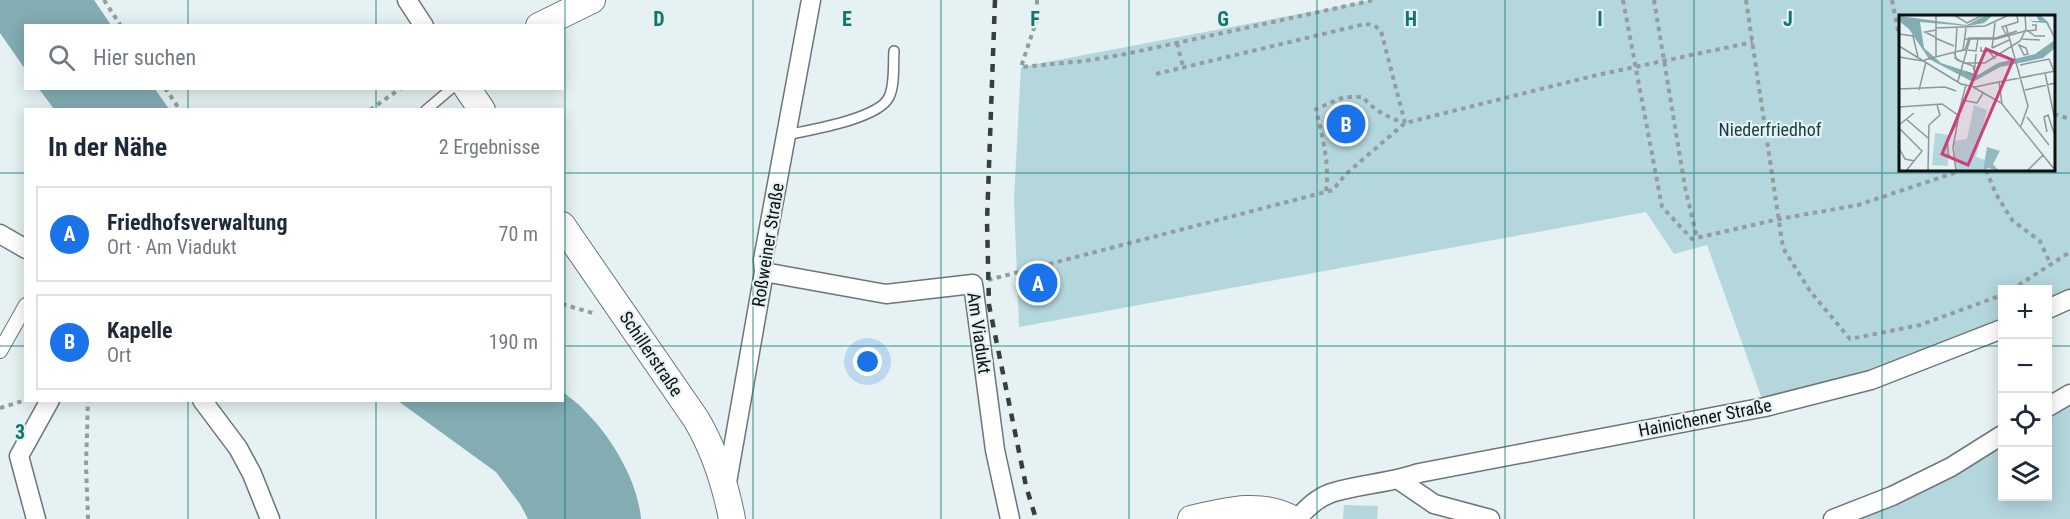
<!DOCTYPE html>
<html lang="de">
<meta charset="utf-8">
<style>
:root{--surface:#fff;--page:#f2f2f3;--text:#1f2937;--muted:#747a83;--line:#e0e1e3;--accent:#1a73e8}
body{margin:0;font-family:"Roboto Condensed",sans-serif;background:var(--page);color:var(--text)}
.controls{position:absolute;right:18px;bottom:18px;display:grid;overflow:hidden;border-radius:0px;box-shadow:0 3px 15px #0003}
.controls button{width:54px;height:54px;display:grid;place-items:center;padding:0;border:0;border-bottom:2px solid var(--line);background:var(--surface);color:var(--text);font:30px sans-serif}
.you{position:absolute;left:868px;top:362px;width:21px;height:21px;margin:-15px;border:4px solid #fff;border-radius:50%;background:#1a73e8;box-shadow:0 0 0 9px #1a73e833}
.badge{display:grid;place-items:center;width:39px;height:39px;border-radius:50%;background:var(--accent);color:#fff;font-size:20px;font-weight:700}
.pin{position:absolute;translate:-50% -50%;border:3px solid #fff;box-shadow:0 2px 6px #0006}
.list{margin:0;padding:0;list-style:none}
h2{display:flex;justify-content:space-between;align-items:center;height:78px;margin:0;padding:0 24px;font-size:26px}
h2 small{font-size:20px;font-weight:400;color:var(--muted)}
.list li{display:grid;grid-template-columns:39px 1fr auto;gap:18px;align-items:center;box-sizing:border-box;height:96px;margin:0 12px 12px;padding:0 12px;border:2px solid var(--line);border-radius:0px}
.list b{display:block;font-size:22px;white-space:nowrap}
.list p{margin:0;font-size:20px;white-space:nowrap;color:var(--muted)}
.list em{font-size:20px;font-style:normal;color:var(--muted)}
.icon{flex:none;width:33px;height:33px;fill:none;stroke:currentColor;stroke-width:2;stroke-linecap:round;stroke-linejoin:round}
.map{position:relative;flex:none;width:2070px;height:519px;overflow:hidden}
.search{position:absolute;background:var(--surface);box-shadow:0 3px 15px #0003;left:24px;top:24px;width:540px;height:66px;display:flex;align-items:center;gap:15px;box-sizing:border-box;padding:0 21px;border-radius:0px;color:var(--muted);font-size:22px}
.panel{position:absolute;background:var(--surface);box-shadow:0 3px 15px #0003;left:24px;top:108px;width:540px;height:294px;border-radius:0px}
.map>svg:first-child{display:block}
</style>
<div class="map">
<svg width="2070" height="519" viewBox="0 0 2070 519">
<rect width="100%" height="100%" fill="#e5f1f2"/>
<path fill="#b4d7dd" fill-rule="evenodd" d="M1373,0H2070V299L2048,309V290H2002V329L1765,407L1707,245L1674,254L1646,212L1019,327L1014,199L1021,67ZM1900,16H2054V170H1900Z
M2070,401V519H1833L2002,438V496H2048V413Z
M1344,505L1378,506L1377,519H1343Z"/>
<path fill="#83adb3" d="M0,0H94L111,25L26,26L25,69L0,33Z
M39,89H155L169,109H54Z
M563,392C570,398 578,403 584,410C611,436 638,481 641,519H528L520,504L496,472L398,401L562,400Z"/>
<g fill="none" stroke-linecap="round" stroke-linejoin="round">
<g stroke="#6c7678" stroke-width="12">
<path id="service" d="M426,110L452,88
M786,135C809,130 879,119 889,97C895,85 893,65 894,51"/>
</g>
<g stroke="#6c7678" stroke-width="16">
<path id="pedestrian" d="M0,351L26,305"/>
</g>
<g stroke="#6c7678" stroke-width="21">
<path id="minor" d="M407,0L424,26
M0,234L26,249
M764,272L886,294L973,284L995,450L1010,519
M2048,309L2070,299
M202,400L238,448L252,474L270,519
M2048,407L2070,394
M1399,480L1434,504L1490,519
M726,488L764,272L763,260L811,0
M36,519L19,456L50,400
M1297,519C1307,508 1317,498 1331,493C1360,484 1391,483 1419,473L1765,407L1871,380L2002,329
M1833,519L1892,496L1951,467L2002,435"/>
</g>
<g stroke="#6c7678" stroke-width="28">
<path id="secondary" d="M539,26L592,0
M467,88L482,110
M562,225L696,419C715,451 725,483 732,519
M1191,519C1225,511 1261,501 1293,519"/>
</g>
<path stroke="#949d9d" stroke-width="4" stroke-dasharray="4.5 4.5" stroke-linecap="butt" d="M104,0L121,26
M1037,0V19L1021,67L1084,61L1126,54L1374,0
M1623,0L1662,207L1692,239L1779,219L1858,205L1963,170
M1654,0L1685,187L1697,238
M1746,0L1783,248L1810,291L1850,339L1920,325L2002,295
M1892,0L1900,41
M1177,43L1183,67
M1156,74L1365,24L1374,25L1381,31L1405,123
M165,88L180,110
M370,110L401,88
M2054,114L2070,119
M1986,170L1996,194L2012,220L2040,241L2050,263
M1326,191C1330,163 1322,137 1316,109L1344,97H1363C1374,111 1388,117 1404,123
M988,280L1333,190L1346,174L1405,123L1597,75L1753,42
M2011,290L2070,252
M562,304L596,314
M0,408L26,400
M88,519L86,466L88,400"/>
<use href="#service" stroke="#fff" stroke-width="9"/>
<use href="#pedestrian" stroke="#fff" stroke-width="14"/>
<use href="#minor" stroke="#fff" stroke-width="18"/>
<use href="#secondary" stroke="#fff" stroke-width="26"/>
<path stroke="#383d3d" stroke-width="4.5" stroke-dasharray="8 8" stroke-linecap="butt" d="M995,0L987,221L989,305L1026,486L1036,519"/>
</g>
<path fill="none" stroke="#0f766e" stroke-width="1.5" stroke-opacity="0.55" d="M188,0V26M376,0V26M565,0V519M753,0V519M941,0V519M1129,0V519M1317,0V519M1505,0V519M1694,0V519M1882,0V519M188,88V110M376,88V110M0,173H26M562,173H2070M0,346H26M562,346H2002M2048,346H2070M188,400V519M376,400V519"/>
<g text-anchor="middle" stroke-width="4.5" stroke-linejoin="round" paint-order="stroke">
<g font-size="18" fill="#133b41" stroke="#e5f1f2">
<text x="1770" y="136">Niederfriedhof</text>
</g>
<g font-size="18" fill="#0c1010" stroke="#e5f1f2">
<text transform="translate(768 245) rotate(-81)" y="6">Roßweiner Straße</text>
<text transform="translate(979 333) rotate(82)" y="6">Am Viadukt</text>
<text transform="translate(651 354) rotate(56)" y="6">Schillerstraße</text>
<text transform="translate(1705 418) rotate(-11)" y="6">Hainichener Straße</text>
</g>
</g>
<g transform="translate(1899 15)">
<rect width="156" height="156" fill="#e5f1f2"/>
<path d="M75,90L88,95L77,142L87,145L84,156H57L55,126L68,124ZM36,118L50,120L49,151L33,150Z" fill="#b4d7dd"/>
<path d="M88,132L101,136L94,149L100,156L89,153L84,156Z" fill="#91bac1"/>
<path d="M87,0H94L85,8L69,11L21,7L25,33L42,48L79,60L99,48L136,39L156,25L147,8L133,7L130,0L133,6H140L137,0H141L149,7L156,22V33L144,43L101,52L74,67L30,44L10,14L0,6V1L68,10Z" fill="#83adb3"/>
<path fill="none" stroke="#8e9798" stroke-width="1.5" d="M37,0V41M55,0L68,8L84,0M107,11L129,91L122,111M58,12L56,43L65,48H86L121,26L127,14L126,0M37,13L86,11L110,0M127,16L137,15V10H133M129,16L136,21H146M0,19L14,21L19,42M107,19L103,12L119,7L118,0M36,22L26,17L37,15M36,23L55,31M66,24H97L126,16M123,24L141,25M120,30L127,33L129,39L125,40ZM0,31L62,69L76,72L100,67L103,89L156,155M82,32V36H90L96,44M93,33L96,8M93,33L110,25M69,35L77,36L79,24M0,42L24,46M25,45L64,35L67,13M121,50L150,44L155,56M67,57L75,60L77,39M146,58L156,105M76,59L74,51L58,45L55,37L66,35L70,23H97L118,16M59,66L71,24M100,67L156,56M74,72L102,88M0,74L46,72L57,76M20,75L27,47M126,75L156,68M63,85L78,88L84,78M0,92L43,89L59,100L67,70M128,102L150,130M7,104L29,123M0,110L15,98M0,113L23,136L7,156M148,117L145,102L149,100L155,118M0,133L6,144L16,146M50,143L48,126L59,106M29,156L30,110L41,100L38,90M57,156L54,132L60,100M128,156L144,140"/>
<path fill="#c9407a" fill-opacity="0.15" stroke="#c9407a" stroke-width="3" d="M87,34L114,45L69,150L43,139Z"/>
<rect width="156" height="156" fill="none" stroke="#0c1010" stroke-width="3"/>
</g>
<g font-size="20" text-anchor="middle" font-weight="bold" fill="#0f766e" stroke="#e5f1f2" stroke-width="4.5" stroke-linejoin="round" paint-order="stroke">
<text x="659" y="26">D</text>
<text x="847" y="26">E</text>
<text x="1035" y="26">F</text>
<text x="1223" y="26">G</text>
<text x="1411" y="26">H</text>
<text x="1600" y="26">I</text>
<text x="1788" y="26">J</text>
<text x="20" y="439">3</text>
</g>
</svg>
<div class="controls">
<button>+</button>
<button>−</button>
<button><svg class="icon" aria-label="locate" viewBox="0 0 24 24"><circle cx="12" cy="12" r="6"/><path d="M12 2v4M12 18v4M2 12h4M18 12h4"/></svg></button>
<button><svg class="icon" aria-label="layers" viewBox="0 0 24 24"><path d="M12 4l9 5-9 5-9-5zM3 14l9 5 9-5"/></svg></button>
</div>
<div class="you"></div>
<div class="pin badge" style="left:1038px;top:283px">A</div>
<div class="pin badge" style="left:1346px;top:124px">B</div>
<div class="search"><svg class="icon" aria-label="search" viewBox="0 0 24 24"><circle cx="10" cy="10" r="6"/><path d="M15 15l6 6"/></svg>Hier suchen</div>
<section class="panel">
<h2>In der Nähe<small>2 Ergebnisse</small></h2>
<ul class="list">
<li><span class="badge">A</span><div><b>Friedhofsverwaltung</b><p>Ort · Am Viadukt</p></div><em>70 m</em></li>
<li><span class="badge">B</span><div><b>Kapelle</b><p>Ort</p></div><em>190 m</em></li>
</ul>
</section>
</div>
